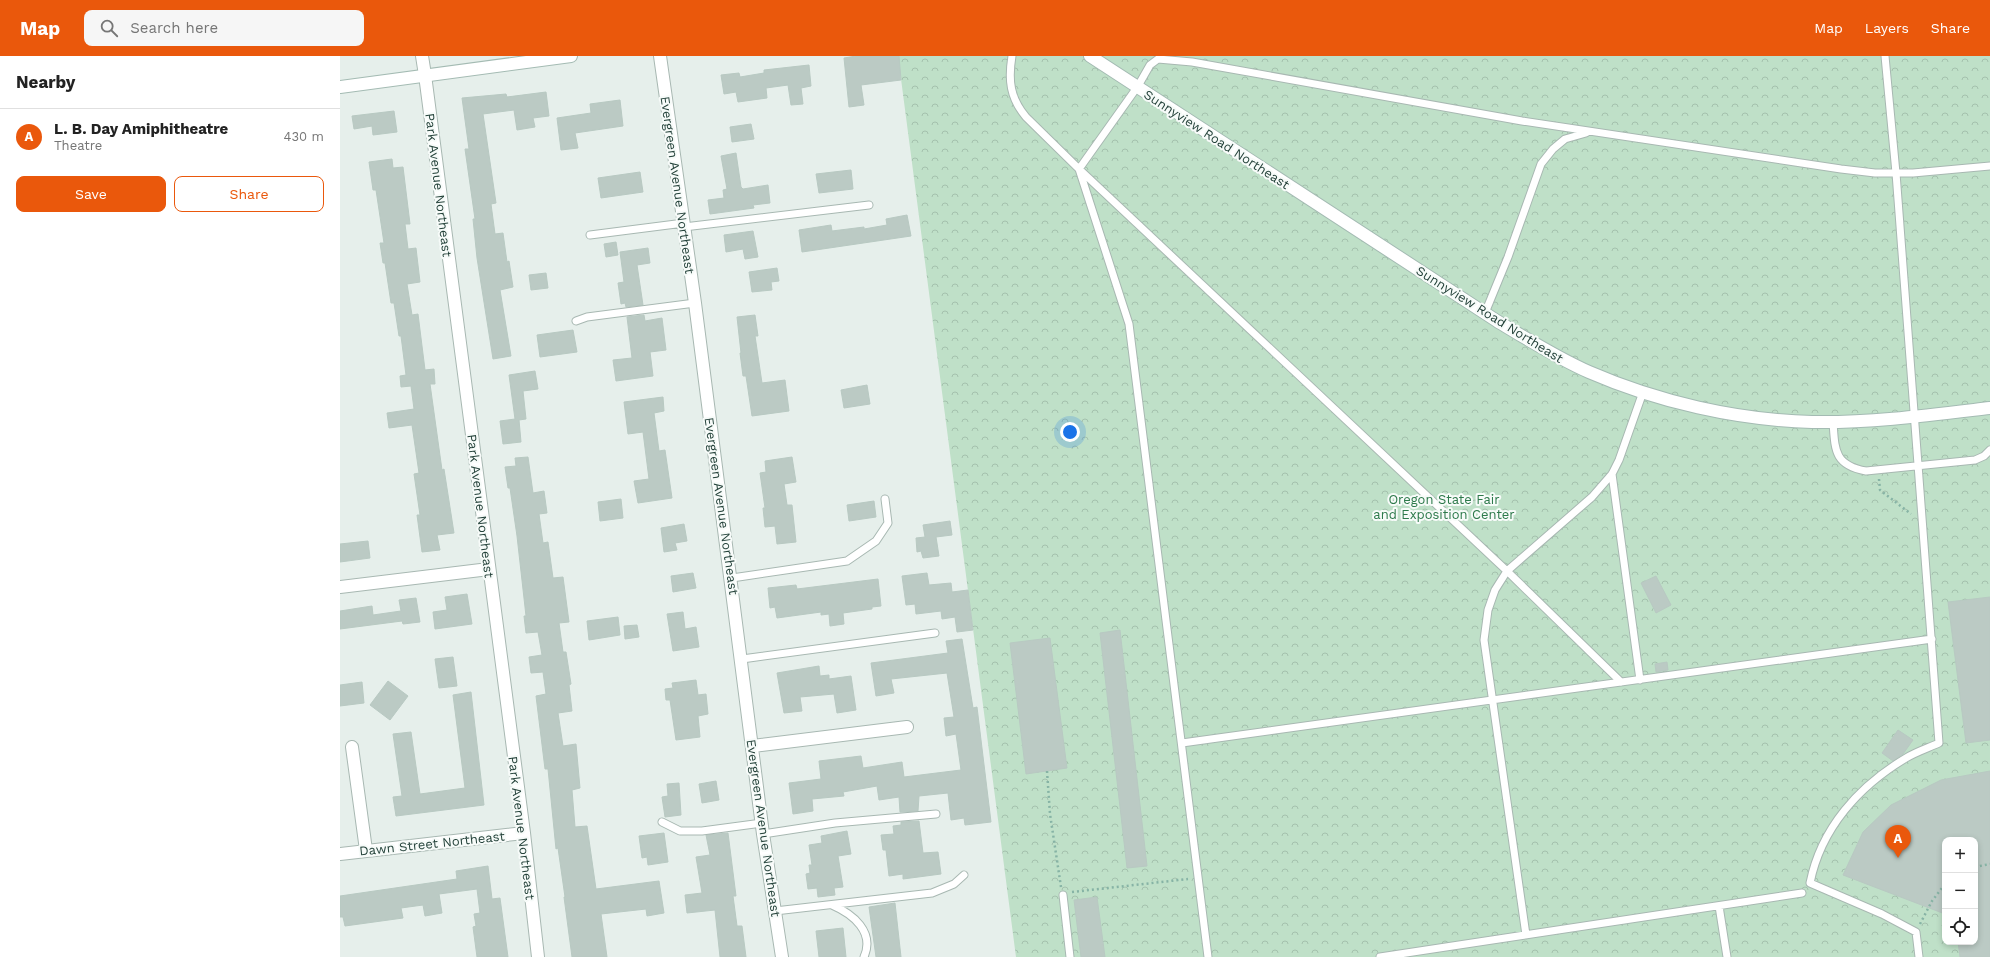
<!DOCTYPE html>
<meta charset="utf-8">
<style>
:root{--surface:#fff;--page:#f6f6f6;--text:#222;--muted:#767676;--line:#e0e0e0;--accent:#ea580c}
body{margin:0;font-family:"Work Sans",sans-serif;background:var(--page);color:var(--text)}
.controls{position:absolute;right:12px;bottom:12px;display:grid;overflow:hidden;border-radius:8px;box-shadow:0 2px 6px #0003}
.controls button{width:36px;height:36px;display:grid;place-items:center;padding:0;border:0;border-bottom:1px solid var(--line);background:var(--surface);color:var(--text);font:20px sans-serif}
.you{position:absolute;left:730px;top:376px;width:14px;height:14px;margin:-10px;border:3px solid #fff;border-radius:50%;background:#1a73e8;box-shadow:0 0 0 6px #1a73e833}
.badge{display:grid;place-items:center;width:26px;height:26px;border-radius:50%;background:var(--accent);color:#fff;font-size:13px;font-weight:700}
.pin{position:absolute;translate:-50% -33px;filter:drop-shadow(0 1px 2px #0008)}
.pin::after{content:'';position:absolute;top:21px;width:14px;height:12px;background:inherit;clip-path:polygon(0 0,100% 0,50% 100%)}
.list{margin:0;padding:0;list-style:none}
h2{display:flex;justify-content:space-between;align-items:center;height:52px;margin:0;padding:0 16px;font-size:17px}
h2 small{font-size:13px;font-weight:400;color:var(--muted)}
.list li{display:grid;grid-template-columns:26px 1fr auto;gap:12px;align-items:center;box-sizing:border-box;height:56px;padding:0 16px;border-top:1px solid var(--line)}
.list b{display:block;font-size:15px;white-space:nowrap}
.list p{margin:0;font-size:13px;white-space:nowrap;color:var(--muted)}
.list em{font-size:13px;font-style:normal;color:var(--muted)}
.actions{display:flex;gap:8px;padding:12px 16px}
.actions a{flex:1;padding:9px 0;border:1px solid var(--accent);border-radius:8px;text-align:center;font-size:14px;color:var(--accent)}
.actions .main{background:var(--accent);color:#fff}
.icon{flex:none;width:22px;height:22px;fill:none;stroke:currentColor;stroke-width:2;stroke-linecap:round;stroke-linejoin:round}
.map{position:relative;flex:none;width:1650px;height:901px;overflow:hidden}
header{display:flex;align-items:center;gap:24px;box-sizing:border-box;height:56px;padding:0 20px;background:var(--accent);color:#fff}
header strong{font-size:19px}
nav{display:flex;gap:22px;margin-inline-start:auto;font-size:14px}
.search{width:280px;height:36px;background:var(--page);display:flex;align-items:center;gap:10px;box-sizing:border-box;padding:0 14px;border-radius:8px;color:var(--muted);font-size:15px}
main{display:flex}
aside{flex:1;background:var(--surface)}
.map>svg:first-child{display:block}
</style>
<header>
<strong>Map</strong>
<div class="search"><svg class="icon" aria-label="search" viewBox="0 0 24 24"><circle cx="10" cy="10" r="6"/><path d="M15 15l6 6"/></svg>Search here</div>
<nav><a>Map</a><a>Layers</a><a>Share</a></nav>
</header>
<main>
<aside>
<h2>Nearby<small></small></h2>
<ul class="list">
<li><span class="badge">A</span><div><b>L. B. Day Amiphitheatre</b><p>Theatre</p></div><em>430 m</em></li>
</ul>
<div class="actions"><a class="main">Save</a><a>Share</a></div>
</aside>
<div class="map">
<svg width="1650" height="901" viewBox="0 0 1650 901">
<defs>
<pattern id="park-crowns" width="20" height="18" patternUnits="userSpaceOnUse"><rect width="20" height="18" fill="#bfe0c8"/><path d="M2 6a3 3 0 1 1 6 0M12 15a3 3 0 1 1 6 0" fill="none" stroke="#a4c1ad"/></pattern>
</defs>
<rect width="100%" height="100%" fill="#e6efeb"/>
<path fill="url(#park-crowns)" fill-rule="evenodd" d="M558,0H1650V901H676ZM1605,784H1635V886H1605Z"/>
<path fill="#bbcac4" stroke="#b8c9c2" d="M516,0H559L561,24L521,29L524,49L509,51L504,2Z
M469,9L471,30L461,32L463,48L451,49L448,29L426,32L427,42L398,46L396,36L384,38L381,19L399,17L400,21L424,17V14Z
M206,36L209,60L193,62L195,71L177,74L174,54L143,58L156,147L151,148L155,178L163,177L167,206L169,205L173,231L160,234L171,300L153,303L137,202L133,163H135L125,93H129L122,42L166,38L167,41Z
M280,44L283,70L235,77L238,92L221,94L217,62L251,57L250,48Z
M54,55L57,76L33,79L32,70L14,73L12,60Z
M411,68L414,83L392,86L390,71Z
M396,97L401,131L403,133L428,129L430,147L413,149L414,152L370,158L368,144L384,142L383,134L387,133L381,100Z
M52,103L53,112L63,111L70,168H65L68,193L76,192L80,226L67,228L72,259L78,258L85,314L94,313L95,328H90L102,414L104,413L114,477L97,479L100,494L82,496L77,459H80L74,418L79,417L72,369L49,372L47,357L74,353L71,330L61,331L60,320L66,319L61,280H59L54,247H51L45,207H43L40,187H44L36,134H33L29,106Z
M511,114L513,133L479,137L476,118Z
M300,116L303,136L261,142L258,122Z
M567,159L571,180L462,196L459,174L491,169L492,175L524,171V173L547,169L546,163Z
M413,175L418,201L405,203L403,193L386,196L384,179Z
M276,186L278,199L266,201L264,188Z
M308,192L310,207L297,209L303,249L286,251L285,247L281,248L278,227L284,226L280,196Z
M437,212L439,225L431,226L432,234L412,236L409,216Z
M206,217L208,232L191,234L189,219Z
M304,259L305,265L322,262L326,294L310,296L313,320L276,325L273,304L292,302L287,261Z
M415,259L418,280H415L422,327L445,324L449,355L412,360L406,320H403L400,297H401L397,261Z
M233,274L237,296L200,301L197,279Z
M195,315L198,333L183,335L186,363L179,364L181,386L163,388L160,365L175,363L169,319Z
M527,329L530,348L504,352L501,334Z
M323,341L324,355L314,357L319,395L325,394L332,442L298,447L294,425L309,423L303,376L288,378L284,346Z
M188,401L193,437L204,435L207,457L199,458L203,487L208,486L213,522L223,521L229,566L219,567L223,596H226L231,628L229,629L232,655L218,657L223,690L236,688L240,732L232,734L235,771L247,770L256,833L319,825L324,857L307,860L306,853L261,858L267,901H232L224,841H225L218,792L216,793L208,713H205L196,640L206,638L203,616L191,617L189,601L202,599L198,576L186,577L184,560H186L177,480L170,432H168L165,411L176,410L175,402Z
M452,401L456,426L444,428L447,449H452L456,486L437,488L435,470L425,471L423,452H425L420,417L426,416L425,405Z
M281,443L283,462L260,465L258,446Z
M534,445L536,461L509,465L507,449Z
M610,465L612,479L596,481L599,500L583,502L581,495L577,496L576,482L585,481L583,469Z
M344,468L347,485L335,487L337,494L324,496L321,472Z
M28,485L30,502L0,506V488Z
M353,517L356,532L333,536L331,520Z
M587,517L589,529L611,527L612,536L628,534L633,574L617,576L615,561L602,563L601,555L576,558L575,548L566,549L562,520Z
M1316,520L1331,549L1316,557L1301,527Z
M538,523L541,550L532,551V553L503,557L504,568L490,570L489,558L481,559V556L437,562L435,551L430,552L428,532L456,529L457,533Z
M127,538L132,568L95,573L93,556L107,554L105,541Z
M1650,541V684L1626,687L1608,546Z
M76,542L80,566L63,568L62,565L0,573V555L32,550L33,559L61,555L59,544Z
M343,556L345,573L356,571L359,591L333,595L327,558Z
M278,561L280,579L249,584L247,565Z
M297,569L299,581L285,583L284,570Z
M780,574L807,810L787,812L760,577Z
M710,582L727,712L686,718L670,587Z
M622,583L633,652L637,651L651,766L625,769L624,762L611,764L608,737L579,740L578,755L560,756L559,741L539,744L537,730L503,736L504,740L472,743L473,755L453,758L449,727L481,723L479,705L521,700L523,712L562,706L564,721L621,714L616,678L606,680L604,662L614,661L607,617L551,623L554,637L536,640L531,607L608,597L606,585Z
M113,601L117,630L99,632L95,603Z
M1327,606L1328,614L1316,616L1315,608Z
M479,610L480,620L489,619V623L511,620L516,654L497,657L494,638L460,641L462,655L444,657L437,617Z
M356,624L358,639L366,638L368,658L358,660L360,681L336,684L330,644H326L325,633L333,632L332,627Z
M48,625L68,640L50,664L30,649Z
M22,626L24,647L0,650V629Z
M131,636L144,749L56,760L53,741L62,740L53,678L71,676L80,738L125,732L113,639Z
M1558,674L1573,684L1563,698L1553,705L1542,697Z
M1650,715V901H1620L1618,886H1635V784H1605V858L1503,819L1523,776L1551,749L1601,724Z
M376,725L379,744L362,747L359,728Z
M339,727L341,759L325,761L322,741L328,740L327,728Z
M579,765L583,797L598,796L601,818L563,823V818L549,820L546,794H543L541,779L554,778L553,770L561,769V766Z
M507,775L511,798L498,800L503,831L494,832L495,839L478,841L477,832L468,833L466,818L470,817L469,809H472L469,789L482,787L481,780Z
M324,777L328,806L308,809L307,801L302,802L299,780Z
M388,777L396,840H393L397,870H402L406,901H380L375,854L347,857L345,839L362,837L356,801L370,799L366,779Z
M148,810L152,843L160,842L168,901H137L133,871L136,870L134,858L140,857L137,833L99,838L102,857L85,860L83,849L61,852L63,862L5,870L3,861H0V840L117,823L116,815Z
M757,841L765,901H741L734,844Z
M555,847L561,901H536L529,851Z
M503,872L506,901H479L476,875Z"/>
<g fill="none" stroke-linecap="round" stroke-linejoin="round">
<g stroke="#a8b8b2" stroke-width="9">
<path id="service" d="M672,0C668,24 670,42 686,61L739,113L1167,515L1281,626
M1545,0L1556,117L1599,687C1588,692 1576,696 1566,702C1519,730 1481,772 1470,827L1542,858L1576,876L1579,901
M344,171L529,149
M250,179L344,167
M1145,257L1168,201L1201,108L1213,93L1225,83L1246,77
M236,265L247,261L355,247
M1493,366C1495,394 1494,409 1526,415L1635,404L1644,400L1650,394
M1272,418L1300,624
M392,522L507,505L536,485L548,467L545,443
M402,603L595,577
M842,687L1592,583
M322,766L340,775H362L422,767
M423,778L495,767L596,758
M723,839L730,901
M492,849C513,858 535,876 524,901
M1379,850L1387,901
M435,855L592,837L614,828L624,819
M1186,879L1144,584L1148,554L1155,534L1167,515L1252,441L1272,418L1279,404L1303,336
M868,901L789,268L739,113L798,30L810,9L818,3L852,6L1182,65L1501,113L1535,117H1573L1650,110
M1040,901L1462,837"/>
</g>
<g stroke="#a8b8b2" stroke-width="14">
<path id="minor" d="M320,0L355,247L423,778L442,901
M85,19L184,777L198,901
M0,531L149,513
M413,690L567,671
M12,691L26,794
M0,798L184,777"/>
</g>
<g stroke="#a8b8b2" stroke-width="14">
<path id="tertiary" d="M82,0L85,19"/>
</g>
<g stroke="#a4bbb3" stroke-width="14">
<path id="secondary" d="M750,0L1157,265C1187,283 1217,302 1249,316C1318,346 1397,364 1472,366C1531,367 1591,359 1650,352
M0,31L231,0"/>
</g>
<path stroke="#86b3a5" stroke-width="2.5" stroke-dasharray="2 3" stroke-linecap="butt" d="M1539,423L1540,434L1571,458
M707,715L710,758L721,831
M1635,811L1650,808
M732,836L848,823
M1580,868L1592,845L1605,828"/>
<use href="#service" stroke="#fff" stroke-width="7"/>
<use href="#minor" stroke="#fff" stroke-width="12"/>
<use href="#tertiary" stroke="#fff" stroke-width="12"/>
<use href="#secondary" stroke="#fff" stroke-width="12"/>
</g>
<g text-anchor="middle" stroke-width="4" stroke-linejoin="round" paint-order="stroke">
<g font-size="13" fill="#24423a" stroke="#f7fbf9">
<text transform="translate(877 83) rotate(33)" y="5">Sunnyview Road Northeast</text>
<text transform="translate(99 129) rotate(83)" y="5">Park Avenue Northeast</text>
<text transform="translate(338 129) rotate(82)" y="5">Evergreen Avenue Northeast</text>
<text transform="translate(1150 258) rotate(32)" y="5">Sunnyview Road Northeast</text>
<text transform="translate(141 450) rotate(83)" y="5">Park Avenue Northeast</text>
<text transform="translate(382 450) rotate(82)" y="5">Evergreen Avenue Northeast</text>
<text transform="translate(182 772) rotate(83)" y="5">Park Avenue Northeast</text>
<text transform="translate(424 772) rotate(82)" y="5">Evergreen Avenue Northeast</text>
<text transform="translate(92 787) rotate(-6)" y="5">Dawn Street Northeast</text>
</g>
<g font-size="13" fill="#2d7a4b" stroke="#f7fbf9">
<text x="1104" y="448">Oregon State Fair<tspan x="1104" dy="15">and Exposition Center</tspan></text>
</g>
</g>
</svg>
<div class="controls">
<button>+</button>
<button>−</button>
<button><svg class="icon" aria-label="locate" viewBox="0 0 24 24"><circle cx="12" cy="12" r="6"/><path d="M12 2v4M12 18v4M2 12h4M18 12h4"/></svg></button>
</div>
<div class="you"></div>
<div class="pin badge" style="left:1558px;top:802px">A</div>
</div>
</main>
